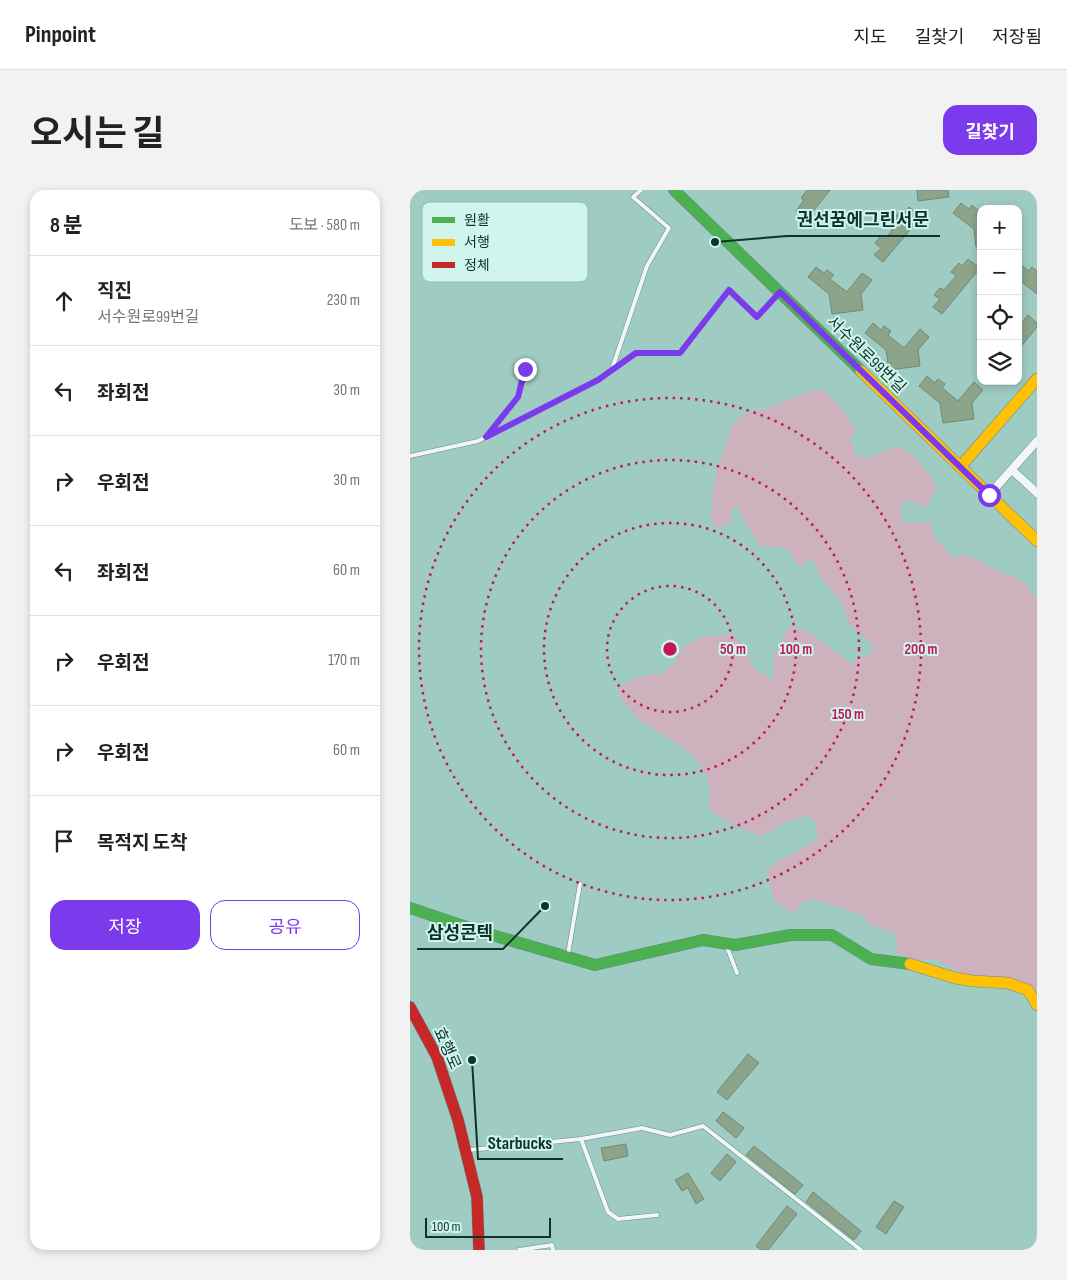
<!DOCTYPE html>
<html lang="ko">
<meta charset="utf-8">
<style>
:root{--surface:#fff;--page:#f2f2f2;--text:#222;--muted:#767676;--line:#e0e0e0;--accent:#7c3aed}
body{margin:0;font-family:"Sofia Sans Condensed","Noto Sans KR",sans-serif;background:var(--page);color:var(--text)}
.controls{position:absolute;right:15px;top:15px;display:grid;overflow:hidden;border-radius:10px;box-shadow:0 2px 8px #0003}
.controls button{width:45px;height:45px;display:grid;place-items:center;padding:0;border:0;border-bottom:1px solid var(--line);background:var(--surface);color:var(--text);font:25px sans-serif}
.scale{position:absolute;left:15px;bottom:12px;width:126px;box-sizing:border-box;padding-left:5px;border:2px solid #0f322b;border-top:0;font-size:14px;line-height:18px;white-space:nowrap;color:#0f322b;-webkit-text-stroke:4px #cff5ec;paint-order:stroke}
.stop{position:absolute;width:15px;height:15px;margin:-11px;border:4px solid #7c3aed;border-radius:50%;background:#fff}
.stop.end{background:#7c3aed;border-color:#fff;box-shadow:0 1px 5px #0008}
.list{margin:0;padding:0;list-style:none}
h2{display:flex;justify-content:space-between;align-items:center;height:65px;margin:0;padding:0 20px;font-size:21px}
h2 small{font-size:16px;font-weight:400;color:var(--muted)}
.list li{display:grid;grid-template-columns:32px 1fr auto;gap:15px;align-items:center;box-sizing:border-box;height:90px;padding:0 20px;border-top:1px solid var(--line)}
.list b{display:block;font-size:19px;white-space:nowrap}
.list p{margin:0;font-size:16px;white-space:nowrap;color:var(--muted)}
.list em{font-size:16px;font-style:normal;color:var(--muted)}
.actions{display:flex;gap:10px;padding:15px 20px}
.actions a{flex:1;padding:11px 0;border:1px solid var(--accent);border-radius:15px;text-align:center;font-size:18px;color:var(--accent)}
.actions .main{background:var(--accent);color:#fff}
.icon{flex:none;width:28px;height:28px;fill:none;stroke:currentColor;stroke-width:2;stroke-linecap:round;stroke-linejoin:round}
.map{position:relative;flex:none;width:627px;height:1060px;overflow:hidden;border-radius:15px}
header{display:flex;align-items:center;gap:30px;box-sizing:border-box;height:70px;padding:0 25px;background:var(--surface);border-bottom:1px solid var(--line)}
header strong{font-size:24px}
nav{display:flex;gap:28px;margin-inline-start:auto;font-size:18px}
.intro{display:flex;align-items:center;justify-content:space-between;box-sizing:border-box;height:120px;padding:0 30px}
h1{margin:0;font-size:35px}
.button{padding:12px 22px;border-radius:15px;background:var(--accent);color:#fff;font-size:18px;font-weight:700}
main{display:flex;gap:30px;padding:0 30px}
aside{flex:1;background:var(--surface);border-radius:15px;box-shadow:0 2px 8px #0003}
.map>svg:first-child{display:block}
</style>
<header>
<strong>Pinpoint</strong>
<nav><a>지도</a><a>길찾기</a><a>저장됨</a></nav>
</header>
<div class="intro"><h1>오시는 길</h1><a class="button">길찾기</a></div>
<main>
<aside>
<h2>8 분<small>도보 · 580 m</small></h2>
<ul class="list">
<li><svg class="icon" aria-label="ahead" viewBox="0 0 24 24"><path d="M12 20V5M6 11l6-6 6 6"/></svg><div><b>직진</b><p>서수원로99번길</p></div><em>230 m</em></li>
<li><svg class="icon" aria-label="left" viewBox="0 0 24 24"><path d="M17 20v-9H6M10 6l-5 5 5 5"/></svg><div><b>좌회전</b></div><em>30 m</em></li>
<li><svg class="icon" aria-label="right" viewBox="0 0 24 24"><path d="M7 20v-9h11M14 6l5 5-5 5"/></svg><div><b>우회전</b></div><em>30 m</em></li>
<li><svg class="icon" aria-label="left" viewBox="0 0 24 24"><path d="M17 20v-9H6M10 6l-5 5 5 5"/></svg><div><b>좌회전</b></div><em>60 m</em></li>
<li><svg class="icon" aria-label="right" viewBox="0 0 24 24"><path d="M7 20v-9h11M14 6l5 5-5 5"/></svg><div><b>우회전</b></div><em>170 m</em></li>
<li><svg class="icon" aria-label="right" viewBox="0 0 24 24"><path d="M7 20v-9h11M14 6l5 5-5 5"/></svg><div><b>우회전</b></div><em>60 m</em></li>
<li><svg class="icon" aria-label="arrive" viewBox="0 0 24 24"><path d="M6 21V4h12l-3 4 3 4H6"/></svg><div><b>목적지 도착</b></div></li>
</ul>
<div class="actions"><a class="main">저장</a><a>공유</a></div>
</aside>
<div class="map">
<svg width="627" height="1060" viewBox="0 0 627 1060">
<rect width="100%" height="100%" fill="#9ecbc2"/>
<path fill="#cdb1bc" d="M412,200C427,212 437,223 445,240L440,249L445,265L459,268L489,256C507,267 515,278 527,296L516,318L500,310L491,313V331L502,333L521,332L524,347L544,368L558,365L592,383L608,388L614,393L624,406L627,405V799L592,786L585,791L557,786L527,770H503L487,764L486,744L457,733L455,726L404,709L393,712L383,724L375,716L364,711L357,681C370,664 394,663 408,647L406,633L397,625L376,632L352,646C332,639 315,633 299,618C310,545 222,551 208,499L224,488L253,483L264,473L272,458L289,448L322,444L336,457L342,476L363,492L364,464L379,435L402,444L441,474L464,461L458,450L439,434L432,413L408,383L403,371L396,369L392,378L384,370L378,359L349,355L327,316L321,318V332L308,338L302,332C300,303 306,281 316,254C319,246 321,235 327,229C335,221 344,222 355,219C375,212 391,202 412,200Z"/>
<path fill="#8ca489" stroke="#728879" d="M397,0H420L397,29L386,21L394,10L391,8Z
M507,0H538L539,7L508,11Z
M551,13L559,19L562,15L569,21L566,25L571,29V56L566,57L564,39L543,23Z
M499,17L511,27L473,72L464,65L471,58L465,53L471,46L475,49L487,34L482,31L490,21L494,24Z
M558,69L570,78L532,124L523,117L530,109L524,105L530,98L534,100L546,86L541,82L549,73L552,76Z
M608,73L619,81L622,77L627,81V104L608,89Z
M406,77L414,83L417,80L424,85L420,89L437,102L452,83L462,90L451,104L453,120L422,124L419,104L398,87Z
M618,125L627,133V137L608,160V129L612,132Z
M463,133L471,140L474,136L481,141L478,145L494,158L510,139L519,147L508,160L510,176L479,180L476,160L455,143Z
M517,186L525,193L528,189L535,194L532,198L548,211L564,192L573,200L562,213L564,229L533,233L530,213L509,196Z
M338,864L349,873L317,910L307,902Z
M313,922L334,938L326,948L306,931Z
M216,954L218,966L194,971L191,958Z
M344,956L393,995L385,1004L336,965Z
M317,964L326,972L310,991L301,983Z
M278,983L294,1009L286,1014L278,998L272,1001L265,990Z
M403,1002L451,1041L444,1050L396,1012Z
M484,1011L494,1017L476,1044L466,1037Z
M377,1016L387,1024L358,1060H351L346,1056Z"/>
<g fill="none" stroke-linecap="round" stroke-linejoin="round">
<g stroke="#678c86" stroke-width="5">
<path id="lane" d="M202,179L237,76L259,38L223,7L231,0
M77,245L108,207L115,179
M0,266L68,251L188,190L225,163H270L319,100L347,127L368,104
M315,757H317L327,783
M158,764L170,694
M171,949L198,1022L208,1029L247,1025
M59,960L171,949L232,938L260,945L293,936L451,1060
M109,1060L142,1055L143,1060"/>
</g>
<g stroke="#678c86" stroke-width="9">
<path id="street" d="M602,280L627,303
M579,305L627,251"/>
</g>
<g stroke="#678c86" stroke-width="12">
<path id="fast" d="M264,0L451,181
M0,718L65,740L185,775L293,750L325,755L381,745H422L461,769L500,774"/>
</g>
<g stroke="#678c86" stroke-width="12">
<path id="slow" d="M451,181L627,351
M550,277L627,189
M500,774L545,788L563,791L598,793L618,800L627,815"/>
</g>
<g stroke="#678c86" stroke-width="12">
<path id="jam" d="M0,817L27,867L48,930L67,1007L69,1060"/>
</g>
<use href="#lane" stroke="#f0f7f6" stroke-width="4"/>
<use href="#street" stroke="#f0f7f6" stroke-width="8"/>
<use href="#fast" stroke="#4caf50" stroke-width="11"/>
<use href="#slow" stroke="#ffc107" stroke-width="11"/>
<use href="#jam" stroke="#c62828" stroke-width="11"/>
</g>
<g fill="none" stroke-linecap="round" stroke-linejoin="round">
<path stroke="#7c3aed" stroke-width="6" d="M115,179L108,207L76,247L188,190L226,163H270L319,100L347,127L370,102L579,305"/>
</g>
<g fill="none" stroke="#c2185b" stroke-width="2.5" stroke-dasharray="2.5 5">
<circle cx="260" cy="459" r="63"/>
<circle cx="260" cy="459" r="126"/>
<circle cx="260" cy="459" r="189"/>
<circle cx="260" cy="459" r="251"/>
</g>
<g text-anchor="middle" stroke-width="4" stroke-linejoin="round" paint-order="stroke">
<g font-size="16" fill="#0f322b" stroke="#cff5ec">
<text transform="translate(457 164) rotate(44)" y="6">서수원로99번길</text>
<text transform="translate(38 858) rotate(66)" y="6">효행로</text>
</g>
</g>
<rect x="12" y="12" width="166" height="80" rx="8" fill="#cff5ec" stroke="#95bab2" stroke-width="1"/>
<rect x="22" y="27" width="23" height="6" fill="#4caf50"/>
<rect x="22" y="49" width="23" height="7" fill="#ffc107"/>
<rect x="22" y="72" width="23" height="6" fill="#c62828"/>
<g font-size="14" fill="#0f322b">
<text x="54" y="35">원활</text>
<text x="54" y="57">서행</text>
<text x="54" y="80">정체</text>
</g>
<circle cx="260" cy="459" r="8" fill="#c2185b" stroke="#cff5ec" stroke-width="2.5"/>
<g font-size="15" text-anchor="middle" font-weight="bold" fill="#c2185b" stroke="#cff5ec" stroke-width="4" stroke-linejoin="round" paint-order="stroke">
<text x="323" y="464">50 m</text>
<text x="386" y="464">100 m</text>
<text x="511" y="464">200 m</text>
<text x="438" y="529">150 m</text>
</g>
<path fill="none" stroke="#0f322b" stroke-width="2" d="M305 52L377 46H530M135 716L93 759H7M62 870L68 969H153"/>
<g fill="#0f322b" stroke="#cff5ec" stroke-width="2">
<circle cx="305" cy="52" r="5"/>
<circle cx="135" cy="716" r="5"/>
<circle cx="62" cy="870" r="5"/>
</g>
<g font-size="18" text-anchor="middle" font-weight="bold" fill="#0f322b" stroke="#cff5ec" stroke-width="4" stroke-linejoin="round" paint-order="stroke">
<text x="453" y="36">권선꿈에그린서문</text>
<text x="50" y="749">삼성콘텍</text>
<text x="110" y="959">Starbucks</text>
</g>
</svg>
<div class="controls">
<button>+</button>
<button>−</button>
<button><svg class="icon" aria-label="locate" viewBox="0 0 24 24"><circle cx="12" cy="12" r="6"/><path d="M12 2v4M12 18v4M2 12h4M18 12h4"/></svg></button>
<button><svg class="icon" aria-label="layers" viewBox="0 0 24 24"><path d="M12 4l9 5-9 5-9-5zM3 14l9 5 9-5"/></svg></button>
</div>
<div class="scale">100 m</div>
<div class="stop" style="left:579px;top:305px"></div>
<div class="stop end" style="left:115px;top:179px"></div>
</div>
</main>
